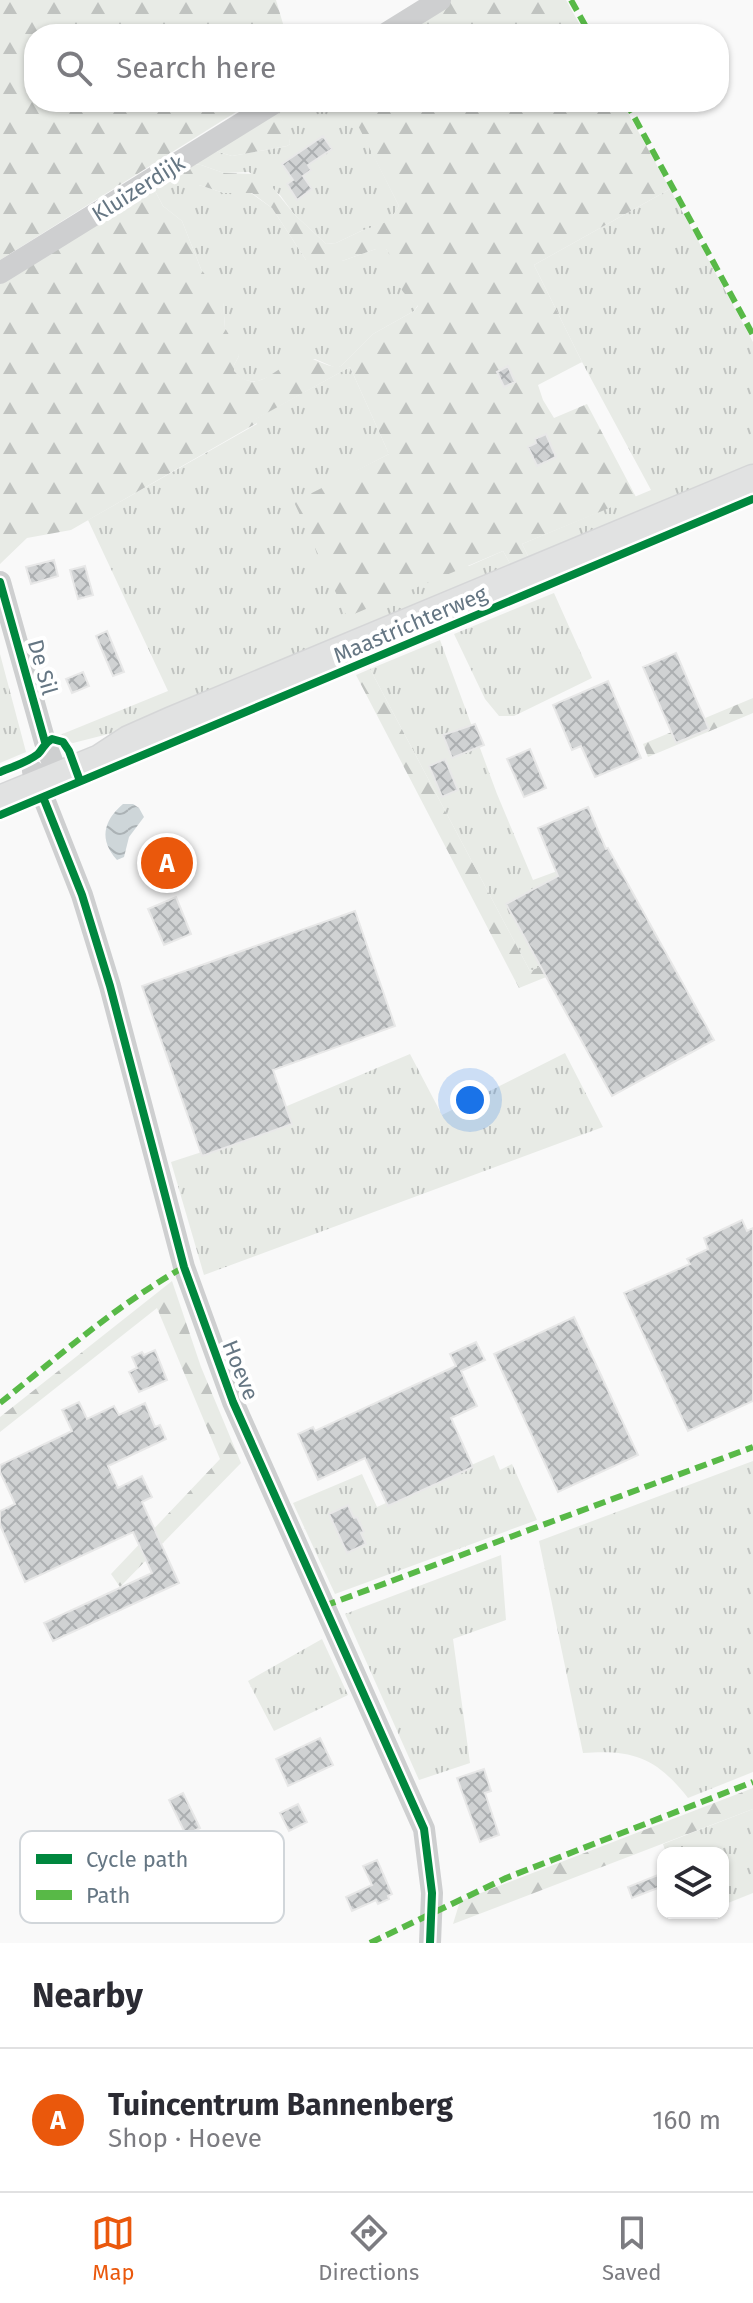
<!DOCTYPE html>
<meta charset="utf-8">
<style>
:root{--surface:#fff;--page:#f2f2f3;--text:#2b2b33;--muted:#7c7c81;--line:#e1e1e2;--accent:#ea580c}
body{margin:0;font-family:"Fira Sans",sans-serif;background:var(--page);color:var(--text)}
.controls{position:absolute;right:24px;bottom:24px;display:grid;overflow:hidden;border-radius:16px;box-shadow:0 2px 6px #0004}
.controls button{width:72px;height:72px;display:grid;place-items:center;padding:0;border:0;border-bottom:2px solid var(--line);background:var(--surface);color:var(--text);font:40px sans-serif}
.you{position:absolute;left:470px;top:1100px;width:28px;height:28px;margin:-20px;border:6px solid #fff;border-radius:50%;background:#1a73e8;box-shadow:0 0 0 12px #1a73e833}
.badge{display:grid;place-items:center;width:52px;height:52px;border-radius:50%;background:var(--accent);color:#fff;font-size:26px;font-weight:700}
.pin{position:absolute;translate:-50% -50%;border:4px solid #fff;box-shadow:0 2px 8px #0006}
.list{margin:0;padding:0;list-style:none}
h2{display:flex;justify-content:space-between;align-items:center;height:104px;margin:0;padding:0 32px;font-size:34px}
h2 small{font-size:26px;font-weight:400;color:var(--muted)}
.list li{display:grid;grid-template-columns:52px 1fr auto;gap:24px;align-items:center;box-sizing:border-box;height:144px;padding:0 32px;border-top:2px solid var(--line)}
.list b{display:block;font-size:30px;white-space:nowrap}
.list p{margin:0;font-size:26px;white-space:nowrap;color:var(--muted)}
.list em{font-size:26px;font-style:normal;color:var(--muted)}
.icon{flex:none;width:44px;height:44px;fill:none;stroke:currentColor;stroke-width:2;stroke-linecap:round;stroke-linejoin:round}
.map{position:relative;flex:none;width:753px;height:1943px;overflow:hidden}
.search{position:absolute;background:var(--surface);box-shadow:0 2px 6px #0004;left:24px;right:24px;top:24px;height:88px;display:flex;align-items:center;gap:20px;box-sizing:border-box;padding:0 28px;border-radius:32px;color:var(--muted);font-size:30px}
.sheet{height:248px;background:var(--surface)}
nav{display:flex;justify-content:space-around;align-items:center;box-sizing:border-box;height:112px;border-top:2px solid var(--line);background:var(--surface);font-size:22px;color:var(--muted)}
nav a{display:grid;justify-items:center;gap:4px}
nav .on{color:var(--accent)}
.map>svg:first-child{display:block}
</style>
<div class="map">
<svg width="753" height="1943" viewBox="0 0 753 1943">
<defs>
<pattern id="grass-tufts" width="24" height="20" patternUnits="userSpaceOnUse" patternTransform="scale(2)"><rect width="24" height="20" fill="#e8ebe6"/><path d="M3 7l-1-3M5 7V3M7 7l1-3M15 17l-1-3M17 17v-4M19 17l1-3" fill="none" stroke="#c0c3c0"/></pattern>
<pattern id="forest-firs" width="22" height="20" patternUnits="userSpaceOnUse" patternTransform="scale(2)"><rect width="22" height="20" fill="#e8ebe6"/><path d="M5 1l3.5 6h-7zM16 11l3.5 6h-7z" fill="#c0c3c0"/></pattern>
<pattern id="water-waves" width="16" height="10" patternUnits="userSpaceOnUse" patternTransform="scale(2)"><rect width="16" height="10" fill="#ced6d9"/><path d="M0 5q4-4 8 0t8 0" fill="none" stroke="#abb2b5"/></pattern>
<pattern id="building-cross-hatch" width="8" height="8" patternUnits="userSpaceOnUse" patternTransform="scale(2)"><rect width="8" height="8" fill="#d0d2d3"/><path d="M0 0l8 8M0 8l8-8" fill="none" stroke="#acafb1"/></pattern>
</defs>
<rect width="100%" height="100%" fill="#f9f9f9"/>
<path fill="url(#grass-tufts)" d="M323,102H346L353,114L399,206L389,222L361,231L336,243L326,244L294,214L280,195L249,172L224,173L201,165L189,164L212,150L232,156L287,146L290,144L287,129L276,109C291,99 308,112 323,102Z
M165,180L199,185L224,193H251L272,208L306,260L342,261L376,249H386L392,256L409,297L418,305L414,311L373,334L341,366L336,368L315,359L258,381C247,382 241,380 234,371V365L239,356L225,328L223,303L201,269L182,221L163,206L153,187Z
M670,189L753,342V469L531,562L522,544L651,490L582,362L534,265Z
M350,367L389,454L295,503L469,566L503,551L513,569L136,727L73,743L55,737L168,691L88,520L257,424L255,419Z
M554,593L592,678L514,716H499L485,699L454,634Z
M440,640L497,794L533,880L606,853L644,924L530,971L370,669Z
M0,654L26,752L0,763Z
M565,1053L603,1127L204,1275L171,1162L245,1138L242,1125L410,1054L442,1115Z
M494,1455L500,1470L512,1464L537,1520L335,1594L293,1503L362,1474L377,1507Z
M753,1461V1772L688,1798C657,1758 633,1749 583,1753L539,1541Z
M501,1555L506,1620L453,1639L470,1763L419,1780L345,1614Z
M322,1639L348,1695L274,1731L248,1681Z
M753,1809V1893L723,1905V1853H666L663,1844Z"/>
<path fill="url(#forest-firs)" d="M0,0H276L286,34H34V102H252L0,260Z
M447,0H566L585,34H394Z
M346,102H622L670,189L534,265L582,362L538,385L543,400L554,418L587,404L636,497L522,544L531,562L513,569L503,551L347,617L294,502L389,454L350,367L256,419L257,423L71,530L27,538L0,564V284L153,187L163,206L182,221L201,269L219,294L223,302L225,328L238,350L239,356L234,365V371C257,397 275,367 297,359C313,353 326,370 341,366L373,334L414,311L418,306C412,299 403,295 400,286C395,273 395,260 386,249H376L342,261L313,266L306,260L272,208L252,193H224L199,185H174L165,180L189,164L201,165L224,173L257,174L269,183L294,214L326,244L336,243L361,231L389,221L399,206Z
M276,109L288,129L290,144L287,146L232,156L212,150Z
M370,669L530,971L644,924L650,935L519,988L356,675Z
M753,698V713L648,757L643,744Z
M172,1281L201,1367L241,1463L120,1587L111,1574L220,1459L157,1308L0,1432V1417Z
M753,1788V1809L453,1924L460,1901Z"/>
<path fill="url(#water-waves)" d="M123,804H133L139,808L144,817L129,837L124,857L117,860C99,840 103,821 123,804Z"/>
<path fill="url(#building-cross-hatch)" stroke="#e8e8e8" stroke-width="2" d="M323,136L332,149L308,165L311,170L303,176L312,189L297,200L287,184L293,180L282,164Z
M508,366L515,382L504,387L497,372Z
M546,434L556,457L537,466L528,447L536,443L535,439Z
M54,560L58,576L31,584L26,567Z
M85,566L93,595L78,599L70,570Z
M107,631L124,672L113,676L96,636Z
M676,653L709,729L676,743L643,667Z
M83,672L89,686L72,693L66,679Z
M608,681L641,758L595,777L581,746L572,750L553,705Z
M475,724L484,745L452,758L443,735Z
M530,749L546,788L524,797L507,759Z
M445,759L458,790L442,797L429,766Z
M588,807L606,849L608,848L714,1040L612,1096L506,904L558,876L538,828Z
M175,847L184,867L157,878L149,858Z
M176,897L191,934L164,945L148,909Z
M355,911L395,1026L273,1070L292,1124L202,1156L142,986Z
M742,1220L747,1231L753,1228V1401L688,1431L624,1293L690,1264L687,1259L708,1249L704,1238Z
M574,1317L638,1455L558,1492L494,1354Z
M476,1342L485,1360L461,1371L477,1406L451,1418L473,1467L388,1506L365,1458L318,1480L298,1434L313,1427L315,1431L456,1366L450,1354Z
M155,1350L167,1380L139,1392L129,1372L137,1368L132,1357L142,1352L144,1355Z
M79,1402L87,1419L114,1406L119,1415L145,1403L155,1427L160,1425L166,1439L108,1466L118,1488L142,1476L152,1497L142,1502L179,1583L53,1641L44,1623L152,1573L133,1532L25,1582L0,1525V1511L15,1504L0,1472V1465L72,1431L62,1410Z
M348,1505L354,1518L357,1517L364,1532L361,1533L366,1544L347,1553L329,1514Z
M320,1738L333,1765L288,1786L276,1759Z
M484,1769L491,1791L485,1793L499,1835L480,1842L457,1778Z
M183,1793L200,1828L186,1835L169,1800Z
M298,1804L307,1822L289,1831L280,1813Z
M377,1860L392,1894L388,1896L389,1899L378,1904L376,1900L352,1911L346,1897L372,1885L363,1866Z
M663,1873V1886L632,1898L628,1887Z"/>
<g fill="none" stroke-linecap="round" stroke-linejoin="round">
<g stroke="#d5d6d7" stroke-width="31">
<path id="major" d="M0,800L100,759L129,740L172,721L753,479"/>
</g>
<path stroke="#cecfd0" stroke-width="22" d="M385,34L440,0
M0,273L276,102
M0,582L45,742L58,777
M33,771L82,895L110,986L184,1267L233,1402L424,1829L432,1893L430,1943"/>
<use href="#major" stroke="#e1e2e2" stroke-width="28"/>
<path stroke="#58b947" stroke-width="6" stroke-dasharray="12 6" stroke-linecap="butt" d="M571,0L590,34
M626,102L753,335
M0,1403C59,1356 118,1304 184,1267
M324,1606L753,1447
M370,1943L506,1878L753,1782"/>
<g stroke="#fff" stroke-width="13">
<path id="cycleway" d="M0,582L45,742
M0,772C12,767 28,762 38,754C44,748 44,743 52,739L63,742L69,751L80,781
M43,797L82,895L110,986L184,1267L233,1402L424,1829L432,1893L430,1943
M0,815L753,499"/>
</g>
<use href="#cycleway" stroke="#00873e" stroke-width="8"/>
</g>
<g text-anchor="middle" stroke-width="8" stroke-linejoin="round" paint-order="stroke">
<g font-size="22" fill="#657683" stroke="#fff">
<text transform="translate(138 188) rotate(-32)" y="8">Kluizerdijk</text>
<text transform="translate(410 624) rotate(-23)" y="8">Maastrichterweg</text>
<text transform="translate(43 667) rotate(74)" y="8">De Sil</text>
<text transform="translate(241 1370) rotate(68)" y="8">Hoeve</text>
</g>
</g>
<rect x="20" y="1831" width="264" height="92" rx="12" fill="#fff" stroke="#d1d6da" stroke-width="2"/>
<rect x="36" y="1854" width="36" height="10" fill="#00873e"/>
<rect x="36" y="1890" width="36" height="10" fill="#58b947"/>
<g font-size="22" fill="#657683">
<text x="86" y="1867">Cycle path</text>
<text x="86" y="1903">Path</text>
</g>
</svg>
<div class="controls">
<button><svg class="icon" aria-label="layers" viewBox="0 0 24 24"><path d="M12 4l9 5-9 5-9-5zM3 14l9 5 9-5"/></svg></button>
</div>
<div class="you"></div>
<div class="pin badge" style="left:167px;top:863px">A</div>
<div class="search"><svg class="icon" aria-label="search" viewBox="0 0 24 24"><circle cx="10" cy="10" r="6"/><path d="M15 15l6 6"/></svg>Search here</div>
</div>
<section class="sheet">
<h2>Nearby<small></small></h2>
<ul class="list">
<li><span class="badge">A</span><div><b>Tuincentrum Bannenberg</b><p>Shop · Hoeve</p></div><em>160 m</em></li>
</ul>
</section>
<nav>
<a class="on"><svg class="icon" aria-label="map" viewBox="0 0 24 24"><path d="M3 6l6-2 6 2 6-2v14l-6 2-6-2-6 2zM9 4v14M15 6v14"/></svg>Map</a>
<a><svg class="icon" aria-label="directions" viewBox="0 0 24 24"><path d="M12 3l9 9-9 9-9-9zM9 14v-3h6M13 9l2 2-2 2"/></svg>Directions</a>
<a><svg class="icon" aria-label="saved" viewBox="0 0 24 24"><path d="M7 4h10v16l-5-4-5 4z"/></svg>Saved</a>
</nav>
